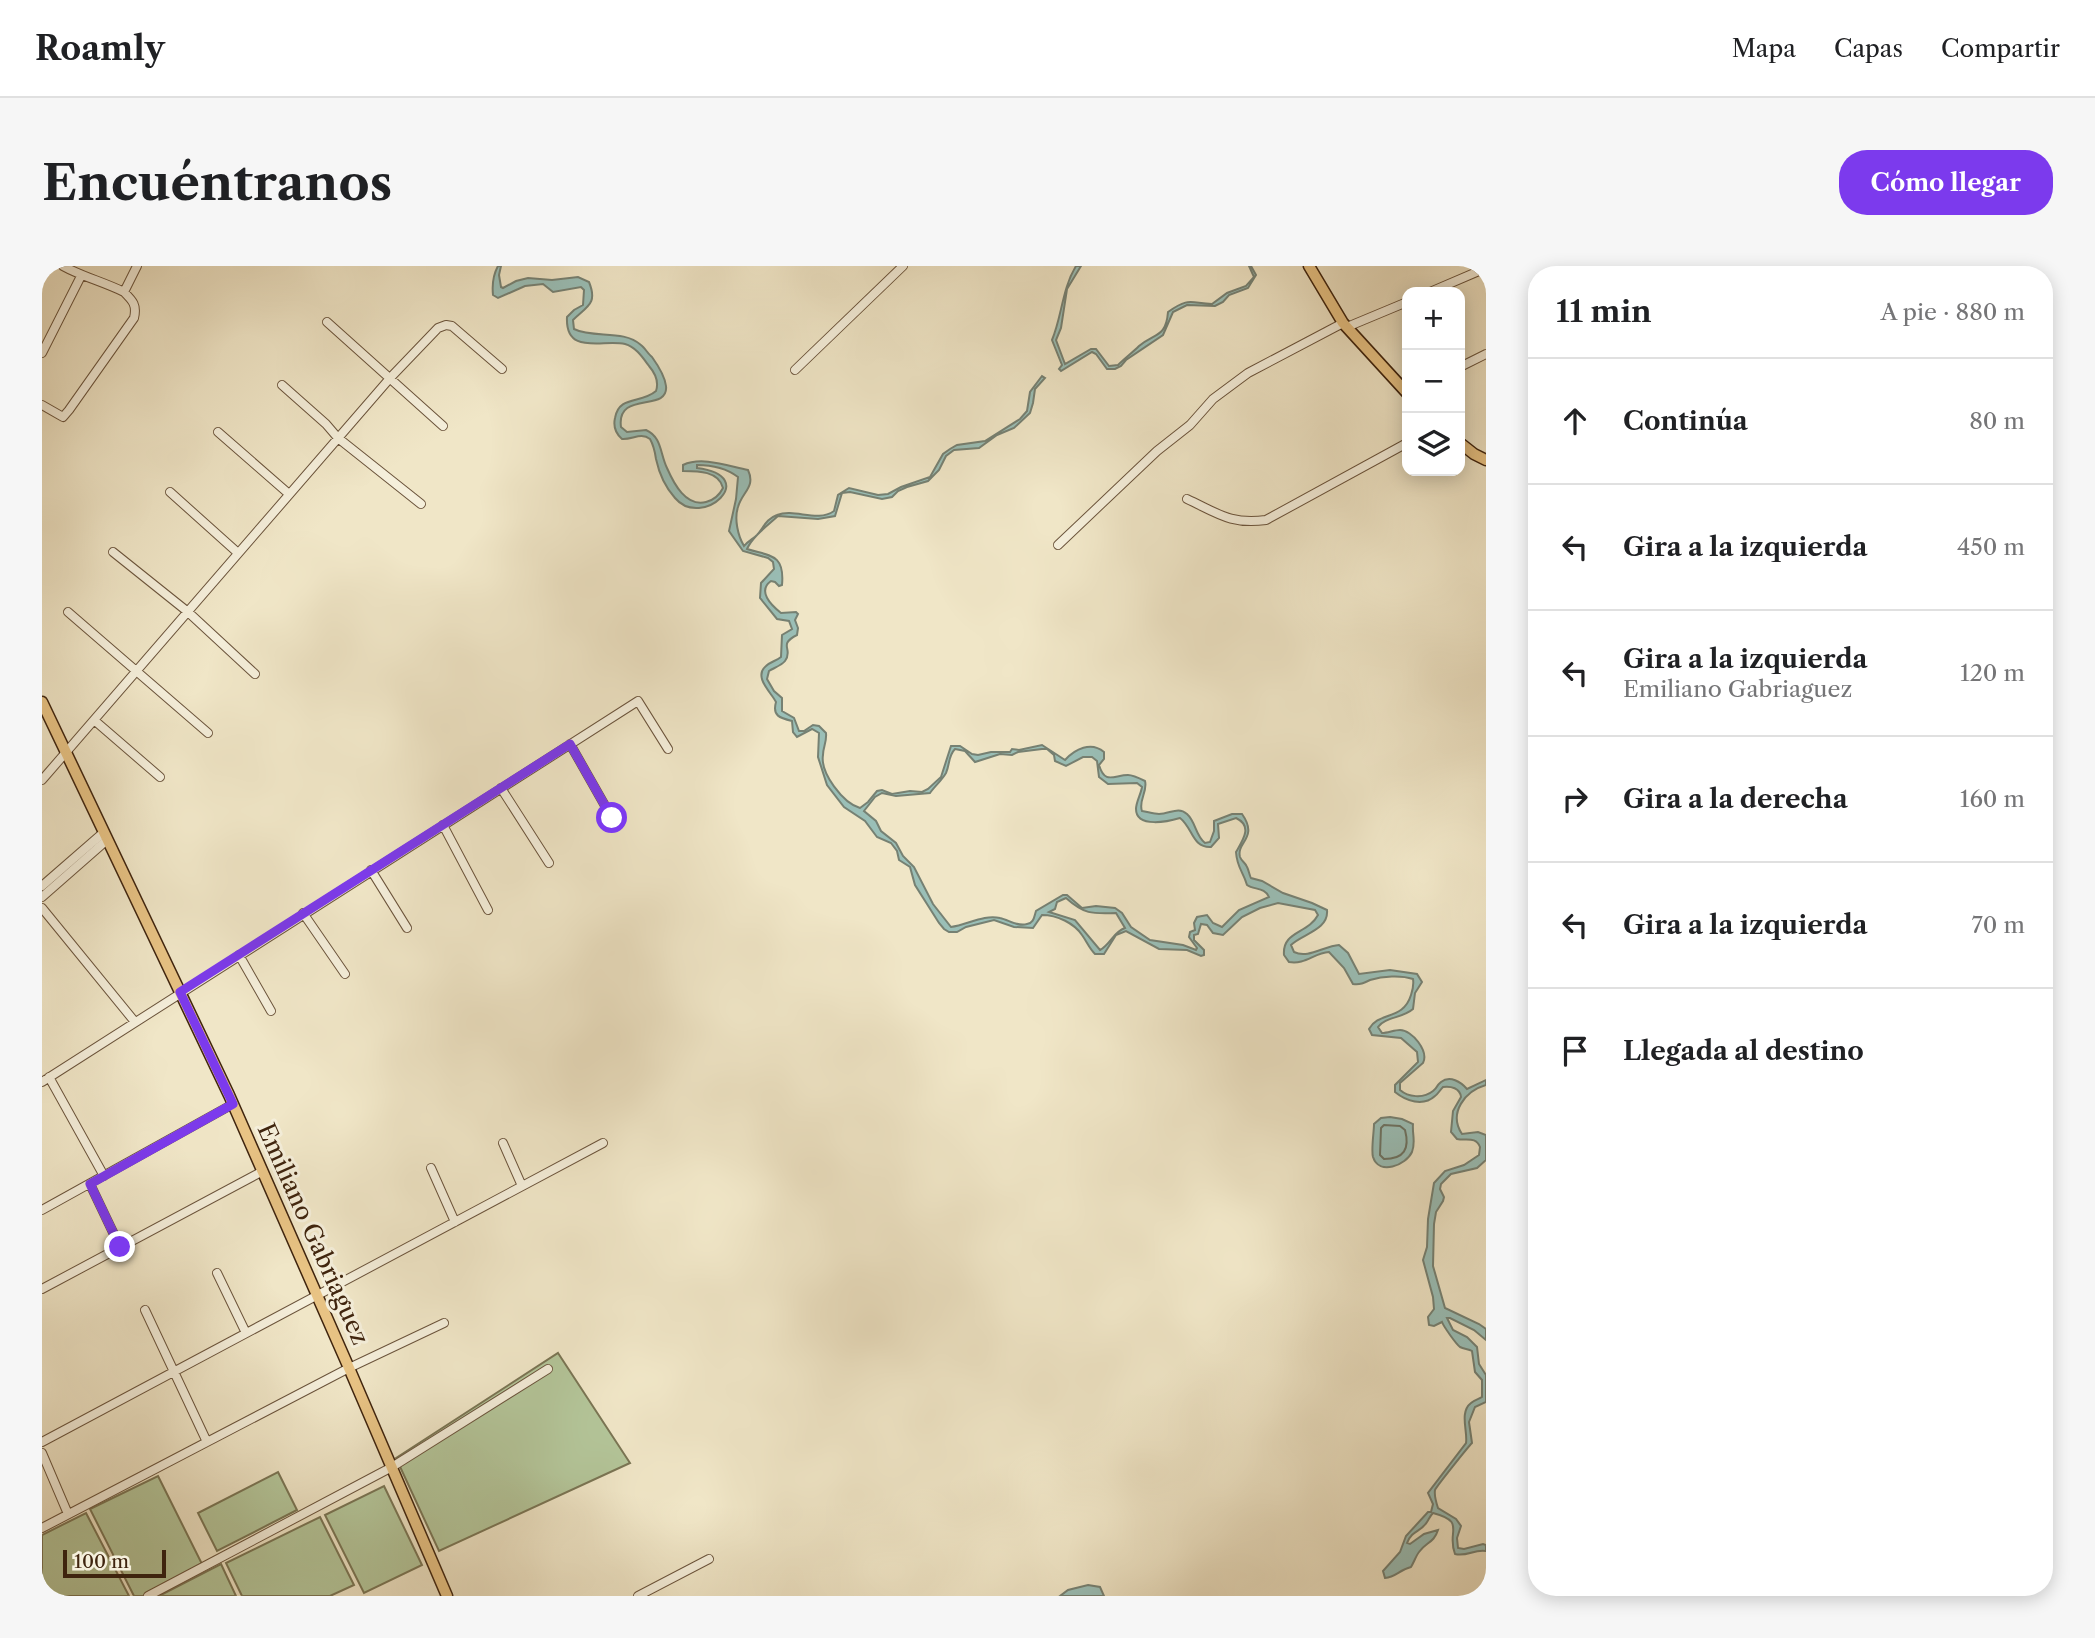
<!DOCTYPE html>
<html lang="es">
<meta charset="utf-8">
<style>
:root{--surface:#fff;--page:#f6f6f6;--text:#202124;--muted:#757577;--line:#e0e0e0;--accent:#7c3aed}
body{margin:0;font-family:"Libre Caslon Text",serif;background:var(--page);color:var(--text)}
.controls{position:absolute;right:21px;top:21px;display:grid;overflow:hidden;border-radius:14px;box-shadow:0 4px 18px #0003}
.controls button{width:63px;height:63px;display:grid;place-items:center;padding:0;border:0;border-bottom:2px solid var(--line);background:var(--surface);color:var(--text);font:35px sans-serif}
.scale{position:absolute;left:21px;bottom:18px;width:103px;box-sizing:border-box;padding-left:7px;border:4px solid #3f240e;border-top:0;font-size:19px;line-height:24px;white-space:nowrap;color:#3f240e;-webkit-text-stroke:5px #f5efdb;paint-order:stroke}
.stop{position:absolute;width:21px;height:21px;margin:-16px;border:5px solid #7c3aed;border-radius:50%;background:#fff}
.stop.end{background:#7c3aed;border-color:#fff;box-shadow:0 2px 7px #0008}
.list{margin:0;padding:0;list-style:none}
h2{display:flex;justify-content:space-between;align-items:center;height:91px;margin:0;padding:0 28px;font-size:30px}
h2 small{font-size:23px;font-weight:400;color:var(--muted)}
.list li{display:grid;grid-template-columns:46px 1fr auto;gap:21px;align-items:center;box-sizing:border-box;height:126px;padding:0 28px;border-top:2px solid var(--line)}
.list b{display:block;font-size:26px;white-space:nowrap}
.list p{margin:0;font-size:23px;white-space:nowrap;color:var(--muted)}
.list em{font-size:23px;font-style:normal;color:var(--muted)}
.icon{flex:none;width:38px;height:38px;fill:none;stroke:currentColor;stroke-width:2;stroke-linecap:round;stroke-linejoin:round}
.map{position:relative;flex:none;width:1444px;height:1330px;overflow:hidden;border-radius:28px}
header{display:flex;align-items:center;gap:42px;box-sizing:border-box;height:98px;padding:0 35px;background:var(--surface);border-bottom:2px solid var(--line)}
header strong{font-size:33px}
nav{display:flex;gap:38px;margin-inline-start:auto;font-size:24px}
.intro{display:flex;align-items:center;justify-content:space-between;box-sizing:border-box;height:168px;padding:0 42px}
h1{margin:0;font-size:49px}
.button{padding:18px 32px;border-radius:28px;background:var(--accent);color:#fff;font-size:24px;font-weight:700}
main{display:flex;gap:42px;padding:0 42px}
aside{flex:1;background:var(--surface);border-radius:28px;box-shadow:0 4px 18px #0003}
.map>svg:first-child{display:block}
</style>
<header>
<strong>Roamly</strong>
<nav><a>Mapa</a><a>Capas</a><a>Compartir</a></nav>
</header>
<div class="intro"><h1>Encuéntranos</h1><a class="button">Cómo llegar</a></div>
<main>
<div class="map">
<svg width="1444" height="1330" viewBox="0 0 1444 1330">
<rect width="100%" height="100%" fill="#f0e6c7"/>
<filter id="stains"><feTurbulence type="fractalNoise" baseFrequency=".00286" numOctaves="4"/><feColorMatrix values="0 0 0 0 .2 0 0 0 0 .09 0 0 0 0 .02 0 0 0 .5 -.17"/></filter>
<radialGradient id="worn" r=".72"><stop offset=".6" stop-color="#630" stop-opacity="0"/><stop offset="1" stop-color="#630" stop-opacity=".3"/></radialGradient>
<path fill="#b4c69a" stroke="#7a7554" stroke-width="2" d="M516,1087L588,1197L397,1285L354,1192Z
M236,1206L255,1244L175,1285L156,1247Z
M116,1210L162,1302L106,1330H92L48,1243Z
M342,1220L380,1299L322,1327L283,1249Z
M44,1247L87,1330H6L0,1318V1269Z
M278,1251L312,1319L288,1330H200L184,1297Z
M179,1298L194,1330H117Z"/>
<path fill="#9abfb7" stroke="#768173" stroke-width="2" fill-rule="evenodd" d="M456,0H459L457,9L459,21L461,22L474,15L486,12L510,14L536,11L547,16C556,38 545,40 531,54L532,63C552,73 581,63 599,79C603,82 606,88 610,91C615,98 623,111 624,120C627,147 574,124 579,161L585,166L604,164C620,171 618,188 625,202C632,218 644,241 664,236C672,234 677,230 681,222C677,205 656,205 641,205V199C660,190 686,200 706,204C714,221 700,226 696,241C692,253 696,270 702,280C706,275 711,273 715,269C722,261 724,253 735,249C753,242 775,257 792,245L796,229L807,222L836,229L846,228L859,221L888,211L901,188L908,183L915,179L943,175L978,153L985,145L988,126L1000,110L1003,112L993,123L991,137L988,147L972,162L955,169L937,182L912,184L904,190L897,204L886,215L865,221L856,225L850,231L840,233L808,226L800,227L793,250L776,253L736,250C725,260 711,270 705,283C727,290 743,287 740,319L737,320L733,316L729,315C715,325 729,339 739,347L754,346L756,348L753,354L756,362L755,369C735,379 752,383 743,395C740,399 732,402 727,405L725,413L732,425L740,432V445L752,452L757,465H762L771,459L777,460L784,467C785,476 781,481 781,489C778,507 801,537 818,542L826,536L835,525L840,524L850,528L868,525L880,526L886,523L899,511L909,480H918L930,488L936,489L949,486H968L970,483L977,484L1000,479L1023,494C1033,483 1049,475 1062,486V493L1057,499C1063,519 1072,509 1086,509C1091,509 1097,512 1103,515C1106,525 1096,535 1100,545C1106,546 1112,548 1117,548C1128,548 1136,540 1145,548C1154,556 1153,569 1163,577L1168,576L1172,565V555L1190,548H1200C1217,572 1194,576 1198,591C1200,596 1203,596 1205,601C1206,602 1208,611 1209,612L1220,615L1241,627L1270,637L1285,644C1287,664 1260,668 1249,679L1252,686C1266,693 1282,680 1297,679L1306,687L1317,708L1348,704L1375,708L1380,716L1373,727L1371,743C1361,752 1343,751 1336,761L1340,767C1346,767 1352,764 1358,764C1370,764 1387,785 1381,797L1358,817V824C1366,831 1381,833 1391,825C1397,820 1393,821 1399,816C1408,809 1419,816 1425,823L1444,814V819C1423,825 1406,847 1420,868L1436,866L1444,869V894L1435,902L1409,908L1399,918L1398,923L1402,931L1401,935L1394,946L1392,958L1391,1000L1403,1042L1437,1058L1444,1063V1074L1432,1064L1408,1052H1405L1411,1064L1425,1071L1435,1081L1437,1098L1444,1109V1136L1433,1141L1427,1156L1430,1177C1426,1181 1394,1221 1393,1224C1392,1230 1394,1236 1396,1242L1414,1253L1419,1260L1415,1272L1416,1282L1422,1283L1441,1278L1444,1279V1285C1432,1283 1425,1291 1413,1288C1404,1265 1425,1256 1391,1247C1388,1250 1387,1253 1385,1256C1379,1266 1370,1264 1365,1277L1368,1278L1382,1268L1396,1264C1392,1277 1384,1276 1377,1286C1374,1290 1372,1296 1369,1301C1357,1304 1354,1311 1343,1312L1341,1305L1358,1286L1364,1270L1386,1246H1389L1391,1238L1386,1227L1424,1177C1426,1166 1417,1146 1429,1137C1432,1134 1437,1133 1440,1131V1114L1433,1106L1430,1085C1427,1083 1422,1083 1418,1081C1414,1078 1402,1061 1400,1056L1392,1060L1387,1059L1386,1051L1392,1043L1391,1031L1381,994L1385,981L1386,953L1392,917L1403,905L1422,899L1437,889L1438,881C1434,870 1424,875 1415,873L1409,866L1411,845L1419,831C1418,822 1409,820 1401,821C1398,824 1396,828 1393,830C1381,841 1364,835 1353,826V819L1376,796L1375,786L1359,772L1330,769L1327,763C1337,745 1361,755 1369,729C1371,723 1372,719 1371,713C1359,709 1341,710 1328,714C1322,717 1318,719 1311,718L1302,702L1287,686C1272,687 1263,699 1247,696L1242,689C1240,665 1266,668 1276,649L1273,644L1236,637L1218,642L1200,651L1181,669L1171,667L1165,659L1159,658L1156,668L1152,669V674L1162,684V689L1159,690L1145,684L1117,683L1084,665L1074,669L1062,688H1053C1047,682 1045,676 1040,669C1032,657 1015,649 1000,649L991,662L972,661L952,654L924,661L915,666H907L902,663L897,657L873,619L868,601L857,594L855,585L849,577L835,571L823,555L802,541L785,519L776,491L777,467L770,463L755,471L751,466L750,455C738,452 730,450 734,436C729,426 711,411 724,400C728,396 734,395 739,391L740,369L750,363L747,355L735,353L718,332L719,317L732,303L731,296L726,292L701,285L687,265L694,233L696,211C684,202 669,199 655,199V202C720,210 660,264 633,232C624,222 617,207 614,193C613,186 612,180 608,173C599,166 590,174 580,173C573,167 571,161 573,152C577,129 599,138 614,125C617,116 613,107 607,100C601,92 594,81 583,78C561,73 523,90 525,51L532,44L541,39L542,24L539,21L511,26L501,18L483,20L456,32L451,29C450,19 451,9 456,0ZM913,483L923,485L933,496L958,488L970,489L976,486L1000,483H1005L1012,489L1013,495L1024,500L1041,491H1050L1055,495L1057,511L1066,518L1095,517L1100,521C1099,528 1094,536 1094,543C1094,563 1128,555 1138,552C1151,562 1150,582 1169,581L1177,572L1176,558L1194,552C1211,560 1201,574 1194,586C1195,602 1201,605 1205,619C1212,624 1223,621 1227,631L1197,644L1180,661L1171,657L1165,649L1155,651L1152,657L1153,664L1148,666L1147,671L1155,682L1154,684L1141,679L1108,674L1089,661L1080,647L1073,642L1054,640L1040,642L1025,629H1021L994,645C992,651 992,657 985,658C976,661 967,654 958,652C942,648 925,659 909,661L891,638L872,601L861,590L854,577L839,565L834,555L822,545L833,531L840,527L854,530L888,527C893,520 900,514 904,507C908,498 906,490 913,483ZM1024,632C1042,648 1049,648 1074,647L1083,662C1071,666 1069,678 1058,684L1033,654L1007,646L1013,643L1015,636Z
M1034,0H1039L1025,23L1019,62L1014,74L1023,98L1049,83H1054L1067,100L1076,99C1083,92 1090,87 1097,80C1112,67 1124,72 1126,46C1147,31 1148,37 1170,38L1185,27L1204,20L1212,11L1207,0H1209L1214,9L1206,22L1187,29L1181,36L1173,40L1145,39L1131,46L1121,69L1084,94L1079,100L1073,103H1065L1054,88L1050,86L1019,105L1017,103L1020,99L1010,74C1020,50 1020,23 1034,0Z
M1348,851L1360,853L1371,858C1370,868 1374,876 1370,886C1364,899 1337,910 1331,891C1329,884 1332,866 1332,858L1339,852Z
M1046,1319L1058,1321L1062,1330H1018L1026,1324Z"/>
<g fill="none" stroke-linecap="round" stroke-linejoin="round">
<path stroke="#6c7262" stroke-width="2" d="M1342,859L1358,860L1363,864C1368,883 1362,893 1342,893L1338,889L1339,862Z"/>
<g stroke="#6b543c" stroke-width="10">
<path id="minor" d="M21,0C41,11 62,16 82,26L95,0
M1388,26L1444,2
M285,56L401,160
M1305,61L1365,36
M0,87L39,10
M1418,101L1444,88
M753,104L861,0
M240,119L284,158L296,172L379,238
M0,139L21,151L27,144L92,52C95,39 91,35 82,26
M176,166L247,228
M128,226L196,287
M1145,233C1175,247 1189,259 1224,254L1365,177
M1016,279L1115,185L1148,159L1171,133L1206,107L1301,57
M71,286L146,346L213,408
M26,346L166,467
M52,454L118,511
M528,478L570,552
M0,514L349,111L396,62L404,59L410,60L460,103
M459,522L507,597
M401,559L446,644
M329,604L365,662
M0,620L62,566
M0,631L65,574
M0,642L93,756
M261,647L303,708
M197,689L229,745
M7,811L62,910
M0,816L596,435L626,483
M461,877L480,920
M389,902L413,956
M48,918L78,981
M0,944L191,838
M175,1007L204,1067
M0,1023L221,905
M103,1044L165,1176
M0,1176L561,877
M0,1187L26,1248
M0,1262L307,1102L402,1057
M106,1330L350,1201L506,1103
M596,1330L667,1293"/>
</g>
<g stroke="#3f240e" stroke-width="13">
<path id="major" d="M1267,0L1301,57L1365,127
M1418,177L1432,188L1444,194
M0,436L187,829L307,1102L405,1330"/>
</g>
<use href="#minor" stroke="#f5efdb" stroke-width="8"/>
<use href="#major" stroke="#e8c384" stroke-width="10"/>
</g>
<g fill="none" stroke-linecap="round" stroke-linejoin="round">
<path stroke="#7c3aed" stroke-width="9" d="M78,981L48,918L191,838L138,726L528,478L570,552"/>
</g>
<g text-anchor="middle" stroke-width="6" stroke-linejoin="round" paint-order="stroke">
<g font-size="24" fill="#3f240e" stroke="#f5efdb">
<text transform="translate(271 968) rotate(66)" y="8">Emiliano Gabriaguez</text>
</g>
</g>
<rect width="100%" height="100%" filter="url(#stains)"/>
<rect width="100%" height="100%" fill="url(#worn)"/>
</svg>
<div class="controls">
<button>+</button>
<button>−</button>
<button><svg class="icon" aria-label="layers" viewBox="0 0 24 24"><path d="M12 4l9 5-9 5-9-5zM3 14l9 5 9-5"/></svg></button>
</div>
<div class="scale">100 m</div>
<div class="stop" style="left:570px;top:552px"></div>
<div class="stop end" style="left:78px;top:981px"></div>
</div>
<aside>
<h2>11 min<small>A pie · 880 m</small></h2>
<ul class="list">
<li><svg class="icon" aria-label="ahead" viewBox="0 0 24 24"><path d="M12 20V5M6 11l6-6 6 6"/></svg><div><b>Continúa</b></div><em>80 m</em></li>
<li><svg class="icon" aria-label="left" viewBox="0 0 24 24"><path d="M17 20v-9H6M10 6l-5 5 5 5"/></svg><div><b>Gira a la izquierda</b></div><em>450 m</em></li>
<li><svg class="icon" aria-label="left" viewBox="0 0 24 24"><path d="M17 20v-9H6M10 6l-5 5 5 5"/></svg><div><b>Gira a la izquierda</b><p>Emiliano Gabriaguez</p></div><em>120 m</em></li>
<li><svg class="icon" aria-label="right" viewBox="0 0 24 24"><path d="M7 20v-9h11M14 6l5 5-5 5"/></svg><div><b>Gira a la derecha</b></div><em>160 m</em></li>
<li><svg class="icon" aria-label="left" viewBox="0 0 24 24"><path d="M17 20v-9H6M10 6l-5 5 5 5"/></svg><div><b>Gira a la izquierda</b></div><em>70 m</em></li>
<li><svg class="icon" aria-label="arrive" viewBox="0 0 24 24"><path d="M6 21V4h12l-3 4 3 4H6"/></svg><div><b>Llegada al destino</b></div></li>
</ul>
</aside>
</main>
